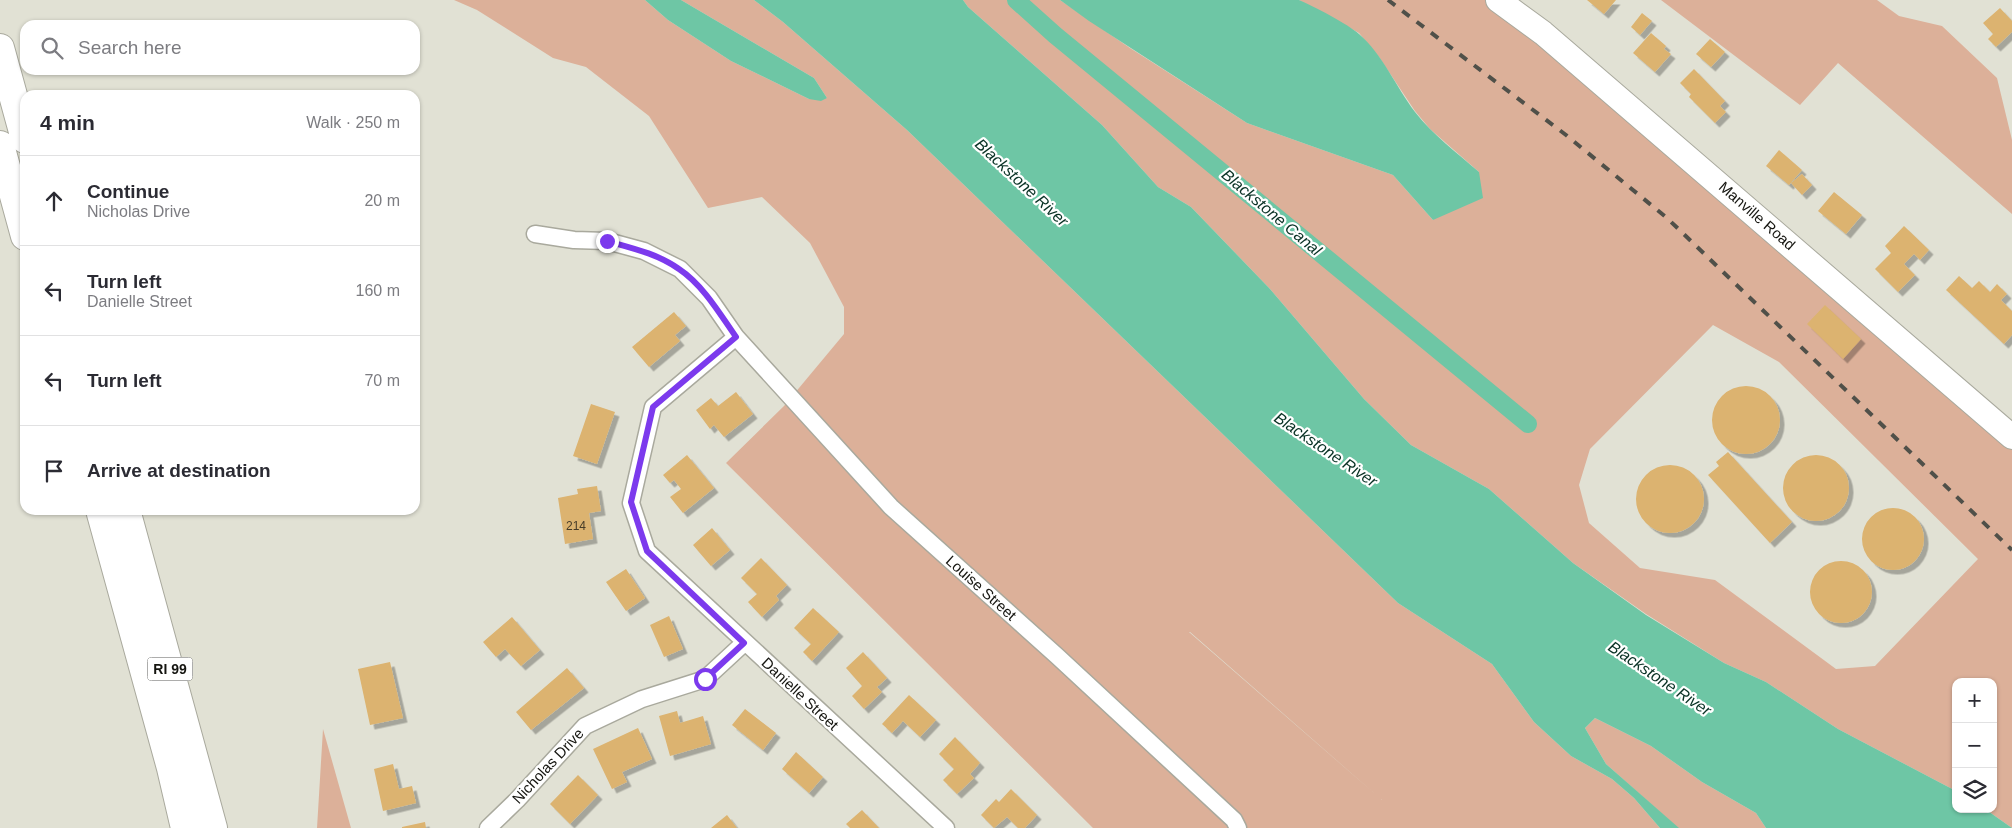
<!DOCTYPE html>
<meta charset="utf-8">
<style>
:root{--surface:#fff;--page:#f7f7f7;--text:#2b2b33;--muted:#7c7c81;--line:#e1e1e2}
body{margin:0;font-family:Helvetica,sans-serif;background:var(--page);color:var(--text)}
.controls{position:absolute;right:15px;bottom:15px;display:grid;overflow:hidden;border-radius:10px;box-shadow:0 1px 4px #0004}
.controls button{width:45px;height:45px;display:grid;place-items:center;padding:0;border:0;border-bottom:1px solid var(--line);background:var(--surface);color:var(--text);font:25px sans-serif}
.stop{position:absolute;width:15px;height:15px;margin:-11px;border:4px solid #7c3aed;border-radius:50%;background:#fff}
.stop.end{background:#7c3aed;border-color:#fff;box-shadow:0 1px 5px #0008}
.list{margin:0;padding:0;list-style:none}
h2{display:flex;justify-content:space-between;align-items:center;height:65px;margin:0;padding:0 20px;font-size:21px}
h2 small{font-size:16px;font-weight:400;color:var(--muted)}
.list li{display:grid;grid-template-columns:32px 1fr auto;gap:15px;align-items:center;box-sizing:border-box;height:90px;padding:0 20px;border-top:1px solid var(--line)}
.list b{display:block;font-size:19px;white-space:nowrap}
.list p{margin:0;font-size:16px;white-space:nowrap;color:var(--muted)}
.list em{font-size:16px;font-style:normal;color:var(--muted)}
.icon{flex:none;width:28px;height:28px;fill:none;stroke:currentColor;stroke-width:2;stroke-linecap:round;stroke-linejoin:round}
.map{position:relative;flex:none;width:2012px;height:828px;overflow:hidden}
.search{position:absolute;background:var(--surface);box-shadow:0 1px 4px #0004;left:20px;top:20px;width:400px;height:55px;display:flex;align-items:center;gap:12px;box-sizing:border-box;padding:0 18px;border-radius:15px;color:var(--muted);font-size:19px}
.panel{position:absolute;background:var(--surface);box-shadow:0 1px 4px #0004;left:20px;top:90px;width:400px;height:425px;border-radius:15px}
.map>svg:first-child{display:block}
</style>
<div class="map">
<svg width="2012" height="828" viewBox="0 0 2012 828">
<defs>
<filter id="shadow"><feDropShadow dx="4.5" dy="4.5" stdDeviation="0" flood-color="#0004"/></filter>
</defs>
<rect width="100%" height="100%" fill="#e1e1d4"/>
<path fill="#dcb099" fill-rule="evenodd" d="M454,0H645L668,20L731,61L809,99L827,98L814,78L681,0H754L783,22L907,130L1398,603L1492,664L1534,722L1571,756L1612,779L1634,798L1660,828H1093L726,463L784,406L844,334V307L810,243L762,197L708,208L649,116L586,67L553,58L477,10ZM1189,632H1190L1382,800Z
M963,0H1060L1130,48L1247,123L1393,175L1433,220L1479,172L1430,129L1415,111L1379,57L1359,33L1299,0H1508L2012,432V828L1985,809H1993V682H1956V791L1838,729L1766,682L1724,663L1646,614L1573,563L1489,489L1411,445L1364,399L1270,289L1191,207L1158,187L1102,125L968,7ZM1713,325L1779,362L1978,559L1875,666L1836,669L1715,580L1640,568L1589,523L1579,485L1590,449Z
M1661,0H1877L1899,16L1942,26L1997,78L2012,140V214L1838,63L1800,105Z
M1595,718L1651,746L1702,782L1756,813L1766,828H1678L1606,764L1585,728Z
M323,729L351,828H317Z"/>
<path fill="#6ec6a5" d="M645,0H681L814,78L827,98L821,101L809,99L731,61L668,20Z
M754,0H963L968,7L1102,125L1158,187L1191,207L1270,289L1364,399L1411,445L1489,489L1573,563L1646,615L1724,663L1766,682L1838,729L1956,791V809H1985L2012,828H1766L1756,813L1702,782L1651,746L1595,718L1585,728L1606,764L1679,828H1660L1634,798L1612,779L1571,756L1534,722L1492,664L1398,603L907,130L783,22Z
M1060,0H1299C1313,6 1348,24 1359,34C1383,55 1396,87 1415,112C1433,135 1457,153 1479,172L1483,198L1433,220L1393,175L1247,123L1089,21Z"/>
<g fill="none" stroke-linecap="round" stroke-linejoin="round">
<path stroke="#6ec6a5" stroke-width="18" d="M1016,0L1055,35L1528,424"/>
</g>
<path fill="#dcb36f" filter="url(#shadow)" d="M1587,0H1616L1604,14Z
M2000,8L2012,21V32L1996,47L1988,39L1993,34L1983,23Z
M1642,13L1652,21L1640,35L1631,27Z
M1651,33L1666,46L1664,49L1671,54L1655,72L1633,53Z
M1710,39L1725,52L1711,67L1696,54Z
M1694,69L1725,101L1720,106L1726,112L1715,123L1689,97L1691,94L1680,83Z
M1779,150L1802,170L1789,185L1766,166Z
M1802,174L1812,185L1802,195L1791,183Z
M1834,192L1862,215L1846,234L1818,211Z
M1904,226L1929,250L1920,260L1914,254L1904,264L1915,275L1898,292L1875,269L1891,253L1885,246Z
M1959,276L1972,288L1979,281L1990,292L1997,284L2007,294L2001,300L2012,311V335L2004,344L1946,290Z
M1825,305L1861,339L1843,359L1807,324Z
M674,312L686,326L675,335L680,341L649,367L632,347Z
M1712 420a34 34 0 1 1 68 0a34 34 0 1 1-68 0Z
M736,392L753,414L724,437L714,425L710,429L696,410L711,398L718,406Z
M591,404L615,412L597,464L573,456Z
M1728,452L1792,522L1770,543L1708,475L1719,466L1716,462Z
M1783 488a33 33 0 1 1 66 0a33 33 0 1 1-66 0Z
M687,455L714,488L683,513L670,497L681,489L674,480L670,483L663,475Z
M1636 499a34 34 0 1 1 68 0a34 34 0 1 1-68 0Z
M597,486L601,511L589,513L593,539L565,544L558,498L578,494L577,489Z
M1862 539a31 31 0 1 1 62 0a31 31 0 1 1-62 0Z
M712,528L730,550L711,566L693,545Z
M761,558L787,585L776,596L779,600L762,617L748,602L757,594L741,578Z
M1810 592a31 31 0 1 1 62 0a31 31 0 1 1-62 0Z
M626,569L645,598L626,611L606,582Z
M813,608L839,632L812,661L803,652L811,644L794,628Z
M669,616L683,649L664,657L650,625Z
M512,617L540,650L521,666L505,649L496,657L483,642Z
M863,652L887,678L877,687L882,692L864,709L852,696L862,686L846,668Z
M390,662L403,718L370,725L358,669Z
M567,668L584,688L531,730L516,712Z
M909,695L936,720L920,737L903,721L892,733L882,724Z
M745,709L776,733L763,750L732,725Z
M677,711L680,723L703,716L711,744L670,756L659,716Z
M638,728L652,759L622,772L627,782L612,789L593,749Z
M955,737L980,763L970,774L974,778L957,794L943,780L954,769L939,754Z
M796,752L823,777L809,793L782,769Z
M393,764L399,789L412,786L416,803L383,811L374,769Z
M578,775L598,795L570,824L550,804Z
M1011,789L1037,815L1025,828H1018L1007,817L994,828L981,815L996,799L999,802Z
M862,810L879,828H850L846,824Z
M727,815L737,828H711Z
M425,822L426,828H402V827Z"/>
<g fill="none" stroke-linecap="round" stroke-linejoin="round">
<g stroke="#a9a99d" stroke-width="19">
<path id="minor" d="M535,234L574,240L607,241L644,251L680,269L709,298L736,337L891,507L1057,656L1234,820L1238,828
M736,337L653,407L631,503L647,551L946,828
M488,828L517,800L585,726L642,699L705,679L744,643"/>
</g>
<g stroke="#a9a99d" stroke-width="26">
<path id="secondary" d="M1498,0L1543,33L2012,437"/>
</g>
<g stroke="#a9a99d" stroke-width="30">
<path id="motorway" d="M0,48L25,139
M0,145L25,236
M100,510L171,768L185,828
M126,510L213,828"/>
</g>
<use href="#minor" stroke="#fff" stroke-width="16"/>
<use href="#secondary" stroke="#fff" stroke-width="24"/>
<use href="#motorway" stroke="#fff" stroke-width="28"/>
<path stroke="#505049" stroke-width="4" stroke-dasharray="9 9" stroke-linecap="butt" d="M1388,0L1566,135L1667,218L2012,550"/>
</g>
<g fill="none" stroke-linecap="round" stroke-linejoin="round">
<path stroke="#7c3aed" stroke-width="6" d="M607,241C632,248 658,254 679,269C703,285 720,314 736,337L653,407L631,502L647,551L744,643L705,679"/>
</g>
<g text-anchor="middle" stroke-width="4.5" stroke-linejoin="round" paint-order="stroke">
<g font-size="12" fill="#473c28">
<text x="576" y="530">214</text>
</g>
<rect fill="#fff" stroke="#5b5b58" stroke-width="1" x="147.5" y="657.5" width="45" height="23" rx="4"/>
<g font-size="14" font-weight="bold" fill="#151510">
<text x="170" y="674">RI 99</text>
</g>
<g font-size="15" fill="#151510" stroke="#fff">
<text transform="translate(1757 216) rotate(41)" y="5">Manville Road</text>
<text transform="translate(981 588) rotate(42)" y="5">Louise Street</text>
<text transform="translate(800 694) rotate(43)" y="5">Danielle Street</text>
<text transform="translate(548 766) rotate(-47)" y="5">Nicholas Drive</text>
</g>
<g font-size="16" font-style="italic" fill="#083124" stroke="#fff">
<text transform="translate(1022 182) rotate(43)" y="6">Blackstone River</text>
<text transform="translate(1272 212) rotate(40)" y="6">Blackstone Canal</text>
<text transform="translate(1326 449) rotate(34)" y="6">Blackstone River</text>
<text transform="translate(1660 678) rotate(34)" y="6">Blackstone River</text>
</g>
</g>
</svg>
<div class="controls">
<button>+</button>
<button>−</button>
<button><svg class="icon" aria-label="layers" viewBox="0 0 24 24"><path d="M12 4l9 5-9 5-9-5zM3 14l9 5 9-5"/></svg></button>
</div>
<div class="stop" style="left:705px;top:679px"></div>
<div class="stop end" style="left:607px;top:241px"></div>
<div class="search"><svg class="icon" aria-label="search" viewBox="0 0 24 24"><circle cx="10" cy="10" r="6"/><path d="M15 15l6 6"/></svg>Search here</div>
<section class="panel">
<h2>4 min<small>Walk · 250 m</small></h2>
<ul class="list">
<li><svg class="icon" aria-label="ahead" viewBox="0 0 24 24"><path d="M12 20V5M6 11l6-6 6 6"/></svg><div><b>Continue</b><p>Nicholas Drive</p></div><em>20 m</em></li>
<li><svg class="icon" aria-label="left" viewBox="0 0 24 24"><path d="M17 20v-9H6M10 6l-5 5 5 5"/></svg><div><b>Turn left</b><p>Danielle Street</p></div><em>160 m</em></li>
<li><svg class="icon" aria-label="left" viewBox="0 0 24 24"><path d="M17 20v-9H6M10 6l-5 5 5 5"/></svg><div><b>Turn left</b></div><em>70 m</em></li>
<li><svg class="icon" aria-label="arrive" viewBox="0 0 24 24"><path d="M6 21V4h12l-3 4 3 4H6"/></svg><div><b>Arrive at destination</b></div></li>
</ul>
</section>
</div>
